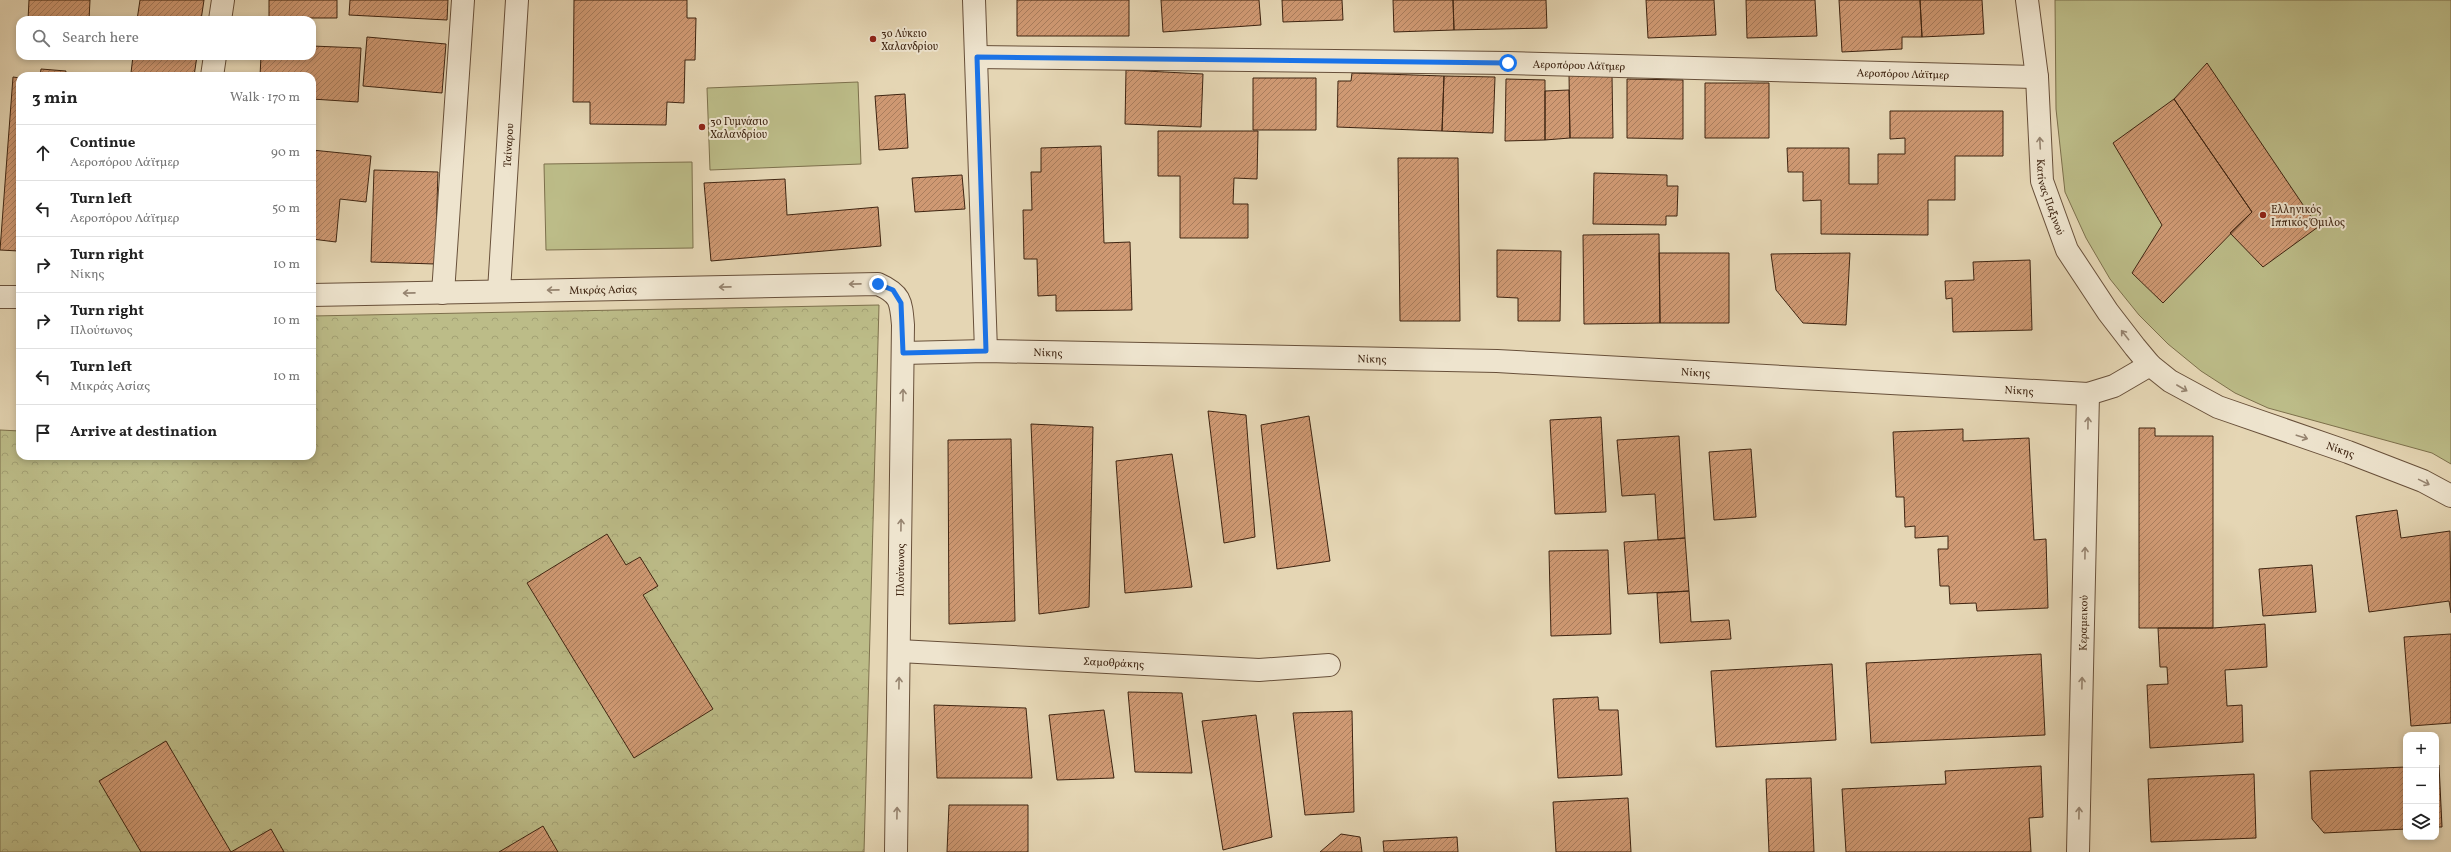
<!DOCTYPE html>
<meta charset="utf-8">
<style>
:root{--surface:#fff;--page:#f2f2f2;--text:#222;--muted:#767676;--line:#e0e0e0}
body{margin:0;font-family:Vollkorn,serif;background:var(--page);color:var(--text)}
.controls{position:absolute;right:12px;bottom:12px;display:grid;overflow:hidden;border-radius:8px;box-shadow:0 2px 6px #0003}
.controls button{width:36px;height:36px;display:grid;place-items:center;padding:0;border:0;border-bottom:1px solid var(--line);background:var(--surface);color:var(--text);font:20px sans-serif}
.stop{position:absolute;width:12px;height:12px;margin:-9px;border:3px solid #1a73e8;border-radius:50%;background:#fff}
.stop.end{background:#1a73e8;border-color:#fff;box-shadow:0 1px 4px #0008}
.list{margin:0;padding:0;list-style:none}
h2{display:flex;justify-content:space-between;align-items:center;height:52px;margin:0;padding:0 16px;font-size:17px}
h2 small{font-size:13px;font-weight:400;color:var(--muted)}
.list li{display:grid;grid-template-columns:26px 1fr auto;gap:12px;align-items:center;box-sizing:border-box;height:56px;padding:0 16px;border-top:1px solid var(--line)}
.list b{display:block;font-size:15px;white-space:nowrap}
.list p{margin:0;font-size:13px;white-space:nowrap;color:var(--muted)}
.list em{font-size:13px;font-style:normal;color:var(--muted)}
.icon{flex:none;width:22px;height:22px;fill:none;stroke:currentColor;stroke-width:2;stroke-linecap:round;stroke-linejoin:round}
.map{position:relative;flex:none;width:2451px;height:852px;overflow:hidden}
.search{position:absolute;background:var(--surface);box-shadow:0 2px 6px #0003;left:16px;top:16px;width:300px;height:44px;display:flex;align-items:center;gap:10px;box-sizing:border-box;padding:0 14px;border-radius:12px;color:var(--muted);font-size:15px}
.panel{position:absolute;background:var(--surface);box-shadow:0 2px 6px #0003;left:16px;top:72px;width:300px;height:388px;border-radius:12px}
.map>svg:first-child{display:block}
</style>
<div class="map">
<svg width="2451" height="852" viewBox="0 0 2451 852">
<defs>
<pattern id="forest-crowns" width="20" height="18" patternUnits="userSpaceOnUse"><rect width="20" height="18" fill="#bcbc88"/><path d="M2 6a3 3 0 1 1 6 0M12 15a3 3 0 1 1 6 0" fill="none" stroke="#a3a174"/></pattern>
<pattern id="building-hatch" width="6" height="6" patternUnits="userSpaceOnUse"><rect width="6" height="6" fill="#cf9973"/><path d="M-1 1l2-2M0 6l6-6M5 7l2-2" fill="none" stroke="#a97d5d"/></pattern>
</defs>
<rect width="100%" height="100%" fill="#e5d6b4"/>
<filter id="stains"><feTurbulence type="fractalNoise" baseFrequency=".005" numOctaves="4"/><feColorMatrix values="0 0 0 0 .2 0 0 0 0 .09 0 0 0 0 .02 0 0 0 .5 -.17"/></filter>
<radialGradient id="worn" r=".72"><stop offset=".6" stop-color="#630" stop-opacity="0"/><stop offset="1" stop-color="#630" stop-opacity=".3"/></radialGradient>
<path fill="#bcbc88" stroke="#7d704c" d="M2055,0H2451V464L2432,453L2268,408L2235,393L2201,371L2168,344L2139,315L2110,279L2086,238L2065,192L2056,109Z
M858,82L861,164L710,170L707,88Z
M692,162L693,248L546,250L544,164Z"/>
<path fill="url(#forest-crowns)" stroke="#7d704c" d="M879,305L864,852H0V430L20,431V456H312V316Z"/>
<path fill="url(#building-hatch)" stroke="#3e2411" d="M29,0H90L89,20H28Z
M140,0H204L201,20H137Z
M269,0H337V18H269Z
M350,0H448L447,20L349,15Z
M574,0H687V18H696L695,60H685L684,103L667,102L666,125L590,124V102H573Z
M1017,0H1129V36H1017Z
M1161,0H1259L1261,25L1163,32Z
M1282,0H1342L1343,20L1283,22Z
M1393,0H1453L1454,30L1394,32Z
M1453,0H1546L1547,28L1454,30Z
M1646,0H1714L1716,35L1648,38Z
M1746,0H1815L1817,36L1747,38Z
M1839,0H1920L1922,37H1902V49L1842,52Z
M1920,0H1982L1984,34L1922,37Z
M367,37L446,44L442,93L363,86Z
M312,46L361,48L358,102L312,99V76H260L261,56H312Z
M133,56H197L194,76H159L131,73Z
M2207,63L2318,227L2263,267L2230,233L2252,212L2174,99Z
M41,69L66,71L65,76H40Z
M1126,70L1203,74L1201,127L1125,124Z
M1352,73L1444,76L1442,131L1337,127L1338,81H1351Z
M1569,75H1612L1613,138H1570Z
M1444,76L1495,77L1493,133L1442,131Z
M13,77L20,78V262L19,251L0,250Z
M1253,78H1316V130H1253Z
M1506,79L1545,80V140L1505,141Z
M1627,79L1683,80V139L1627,138Z
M1705,83H1769V138H1705Z
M1569,90L1570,138L1545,140V91Z
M905,94L908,148L879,150L875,96Z
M2174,99L2252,212L2163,303L2132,273L2162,225L2113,143Z
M1890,111H2003V156H1955V200H1928V235L1821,234V200L1803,201V172H1788L1787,148H1849V184H1878V154H1905V138L1890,139Z
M1158,131H1258L1257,179L1234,178L1233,204H1248V238H1180V176H1158Z
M1101,146L1104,243L1130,242L1132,310L1056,311V295L1038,296L1037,259H1024L1023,210H1032L1031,172H1041V148Z
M312,150L371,156L366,202L340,199L336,242L312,239Z
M1398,158H1458L1460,321H1400Z
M374,170L438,172L435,264L371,262Z
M1594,173L1667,175V186H1678L1677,216H1666V225L1593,224Z
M962,175L965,209L915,212L912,178Z
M785,179L787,215L878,207L881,246L711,261L704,183Z
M1659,234L1660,323L1584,324L1583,235Z
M1497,250L1561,251L1560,321H1518V298L1497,297Z
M1659,253H1729V323H1660Z
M1850,253L1846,325L1803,323L1776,290L1771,254Z
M2030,260L2032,330L1953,332L1952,298L1946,299L1945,281L1974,280L1973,262Z
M1208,411L1246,415L1255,537L1224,543Z
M1309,416L1330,561L1277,569L1261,425Z
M1601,417L1606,512L1555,514L1550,420Z
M1031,424L1093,427L1089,607L1039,614Z
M2139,428H2155V436H2213V628H2139Z
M1963,429V441L2029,438L2034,540L2046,539L2048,608L1977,611L1976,603L1950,604L1949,586H1940L1938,549H1948V536L1915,538V526L1905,527L1904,497H1896L1893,432Z
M1679,436L1685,538L1658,540L1655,494L1622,496L1617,440Z
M1011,439L1015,621L949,624L948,440Z
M1751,449L1756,517L1714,520L1709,452Z
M1172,454L1192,587L1125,593L1116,461Z
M2397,510L2401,538L2450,531L2451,613L2449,601L2369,612L2356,516Z
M607,534L626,565L640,557L658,586L643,595L713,709L634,758L527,583Z
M1685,538L1689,591L1628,594L1624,542Z
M1608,550L1611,634L1551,636L1549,551Z
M2312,565L2316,612L2263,616L2259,569Z
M1689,591L1691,622L1729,620L1731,639L1660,643L1657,593Z
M2265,624L2267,667L2225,670L2227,706L2242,705L2243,742L2150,748L2147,685L2168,684L2167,667H2160L2158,628H2213Z
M2451,634V723L2411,726L2404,637Z
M2041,654L2045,735L1871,743L1866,663Z
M1832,664L1836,740L1716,747L1711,671Z
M1128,692L1182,693L1192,773L1135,772Z
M1598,697L1599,710H1618L1622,775L1558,778L1553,699Z
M934,705L1026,708L1032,778H937Z
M1104,710L1114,778L1057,780L1049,715Z
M1352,711L1354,812L1305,815L1293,713Z
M1256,715L1272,837L1223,850L1202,721Z
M166,741L231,852H141L99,781Z
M2436,765H2439L2442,827H2436Z
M2041,766L2043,817L2029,818L2031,852H1846L1842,789L1946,784L1945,771Z
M2406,767V829L2324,833L2312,819L2310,771Z
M2254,774L2256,838L2151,842L2148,779Z
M1811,778L1814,852H1769L1766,779Z
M1628,798L1631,852H1556L1553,802Z
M949,805H1028V852H947Z
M543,826L558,852H499Z
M271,829L284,852H231Z
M1341,834L1360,837L1362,852H1320Z
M1457,837L1458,852H1384L1383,841Z"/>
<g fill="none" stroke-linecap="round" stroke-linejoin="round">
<g stroke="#68503a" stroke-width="24">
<g id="minor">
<path d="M974,0L986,351"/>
<path id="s1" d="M2027,0L2037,77L2042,181L2067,250L2108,312L2135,347L2150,365L2170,381L2218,407L2348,452L2423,481L2451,496"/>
<path d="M220,20L223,0"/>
<path id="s2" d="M977,57L1508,63L2037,77"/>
<path d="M212,76L215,56"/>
<path id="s3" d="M499,291L517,0"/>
<path d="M443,293L463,0"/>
<path id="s4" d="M312,295L878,284C901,294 901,302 903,325L896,852"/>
<path d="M0,297H20"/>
<path id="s5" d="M903,353L986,351L1497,361L2088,394L2114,386L2150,365"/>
<path id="s6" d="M899,651L1259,670L1329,665"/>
<path id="s7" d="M2078,852L2088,394"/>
</g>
</g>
<use href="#minor" stroke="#eee4ce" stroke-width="22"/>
</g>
<defs><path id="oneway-shaft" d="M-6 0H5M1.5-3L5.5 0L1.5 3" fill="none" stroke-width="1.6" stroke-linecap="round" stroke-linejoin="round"/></defs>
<g stroke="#968470">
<use href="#oneway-shaft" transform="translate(2040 143) rotate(-93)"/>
<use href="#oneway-shaft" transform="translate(855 284) rotate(179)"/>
<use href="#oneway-shaft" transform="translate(725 287) rotate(179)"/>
<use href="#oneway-shaft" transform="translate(553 290) rotate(179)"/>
<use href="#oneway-shaft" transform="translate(409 293) rotate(179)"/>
<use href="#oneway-shaft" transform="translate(2125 335) rotate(-128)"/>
<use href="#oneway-shaft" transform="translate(2182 388) rotate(30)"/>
<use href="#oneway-shaft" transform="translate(903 395) rotate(-89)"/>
<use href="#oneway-shaft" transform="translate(2088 423) rotate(-89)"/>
<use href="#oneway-shaft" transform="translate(2302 437) rotate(18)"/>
<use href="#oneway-shaft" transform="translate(2424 482) rotate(26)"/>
<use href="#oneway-shaft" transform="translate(901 525) rotate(-89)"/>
<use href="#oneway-shaft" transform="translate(2085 553) rotate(-89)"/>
<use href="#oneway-shaft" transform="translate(899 683) rotate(-89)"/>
<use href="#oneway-shaft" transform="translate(2082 683) rotate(-89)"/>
<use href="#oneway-shaft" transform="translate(897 813) rotate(-89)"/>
<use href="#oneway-shaft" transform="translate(2079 813) rotate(-89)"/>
</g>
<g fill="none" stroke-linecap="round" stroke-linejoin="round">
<path stroke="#1a73e8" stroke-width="5" d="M878,284L893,290L901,303L903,353L986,351L977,57L1508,63"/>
</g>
<g fill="#8f2418" stroke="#eee4ce" stroke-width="1.5">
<circle cx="873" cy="39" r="4"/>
<circle cx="702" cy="127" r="4"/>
<circle cx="2263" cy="215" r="4"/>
</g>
<g text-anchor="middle" stroke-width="4" stroke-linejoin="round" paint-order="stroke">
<g font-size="11" fill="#3e2411" stroke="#eee4ce" text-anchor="start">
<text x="881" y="37">3ο Λύκειο<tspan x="881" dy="13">Χαλανδρίου</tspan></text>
<text x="710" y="125">3ο Γυμνάσιο<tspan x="710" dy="13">Χαλανδρίου</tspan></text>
<text x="2271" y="213">Ελληνικός<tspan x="2271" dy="13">Ιππικός Όμιλος</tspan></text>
</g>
<g font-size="11" fill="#3e2411" stroke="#eee4ce">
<text dy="4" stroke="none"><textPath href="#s2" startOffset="602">Αεροπόρου Λάϊτμερ</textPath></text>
<text dy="4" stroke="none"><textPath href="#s2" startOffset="926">Αεροπόρου Λάϊτμερ</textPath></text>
<text dy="4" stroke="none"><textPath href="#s3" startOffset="146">Ταίναρου</textPath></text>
<text dy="4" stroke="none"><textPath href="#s1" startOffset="199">Κατίνας Παξινού</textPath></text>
<text dy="4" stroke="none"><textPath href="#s4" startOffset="291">Μικράς Ασίας</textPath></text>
<text dy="4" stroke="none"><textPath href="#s5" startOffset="145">Νίκης</textPath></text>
<text dy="4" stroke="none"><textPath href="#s5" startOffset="469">Νίκης</textPath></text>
<text dy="4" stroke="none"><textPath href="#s5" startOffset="793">Νίκης</textPath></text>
<text dy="4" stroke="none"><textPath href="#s5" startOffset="1117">Νίκης</textPath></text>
<text dy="4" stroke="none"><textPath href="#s1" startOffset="607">Νίκης</textPath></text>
<text transform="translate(900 570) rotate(-89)" y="4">Πλούτωνος</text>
<text dy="4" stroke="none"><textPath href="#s7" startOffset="229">Κεραμεικού</textPath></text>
<text dy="4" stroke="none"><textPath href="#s6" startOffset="215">Σαμοθράκης</textPath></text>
</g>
</g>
<rect width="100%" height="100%" filter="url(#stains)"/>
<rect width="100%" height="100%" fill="url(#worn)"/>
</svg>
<div class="controls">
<button>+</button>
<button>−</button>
<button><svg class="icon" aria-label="layers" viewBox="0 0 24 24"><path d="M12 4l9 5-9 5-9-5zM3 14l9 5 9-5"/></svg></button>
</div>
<div class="stop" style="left:1508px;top:63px"></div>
<div class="stop end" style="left:878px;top:284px"></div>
<div class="search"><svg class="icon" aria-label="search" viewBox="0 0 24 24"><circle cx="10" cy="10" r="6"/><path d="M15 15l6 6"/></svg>Search here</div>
<section class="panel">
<h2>3 min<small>Walk · 170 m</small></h2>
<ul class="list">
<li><svg class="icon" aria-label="ahead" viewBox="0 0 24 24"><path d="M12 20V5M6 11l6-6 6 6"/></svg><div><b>Continue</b><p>Αεροπόρου Λάϊτμερ</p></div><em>90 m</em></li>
<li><svg class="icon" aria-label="left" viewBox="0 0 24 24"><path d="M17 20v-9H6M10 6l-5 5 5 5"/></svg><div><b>Turn left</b><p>Αεροπόρου Λάϊτμερ</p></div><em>50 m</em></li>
<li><svg class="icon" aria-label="right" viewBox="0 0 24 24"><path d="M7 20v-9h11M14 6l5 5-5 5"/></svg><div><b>Turn right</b><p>Νίκης</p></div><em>10 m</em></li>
<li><svg class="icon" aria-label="right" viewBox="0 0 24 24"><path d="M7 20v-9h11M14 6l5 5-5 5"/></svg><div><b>Turn right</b><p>Πλούτωνος</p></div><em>10 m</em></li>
<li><svg class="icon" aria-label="left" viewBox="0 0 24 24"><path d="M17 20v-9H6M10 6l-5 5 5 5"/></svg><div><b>Turn left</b><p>Μικράς Ασίας</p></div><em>10 m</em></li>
<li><svg class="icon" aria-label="arrive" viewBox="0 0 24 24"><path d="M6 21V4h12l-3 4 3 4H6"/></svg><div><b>Arrive at destination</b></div></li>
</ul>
</section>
</div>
